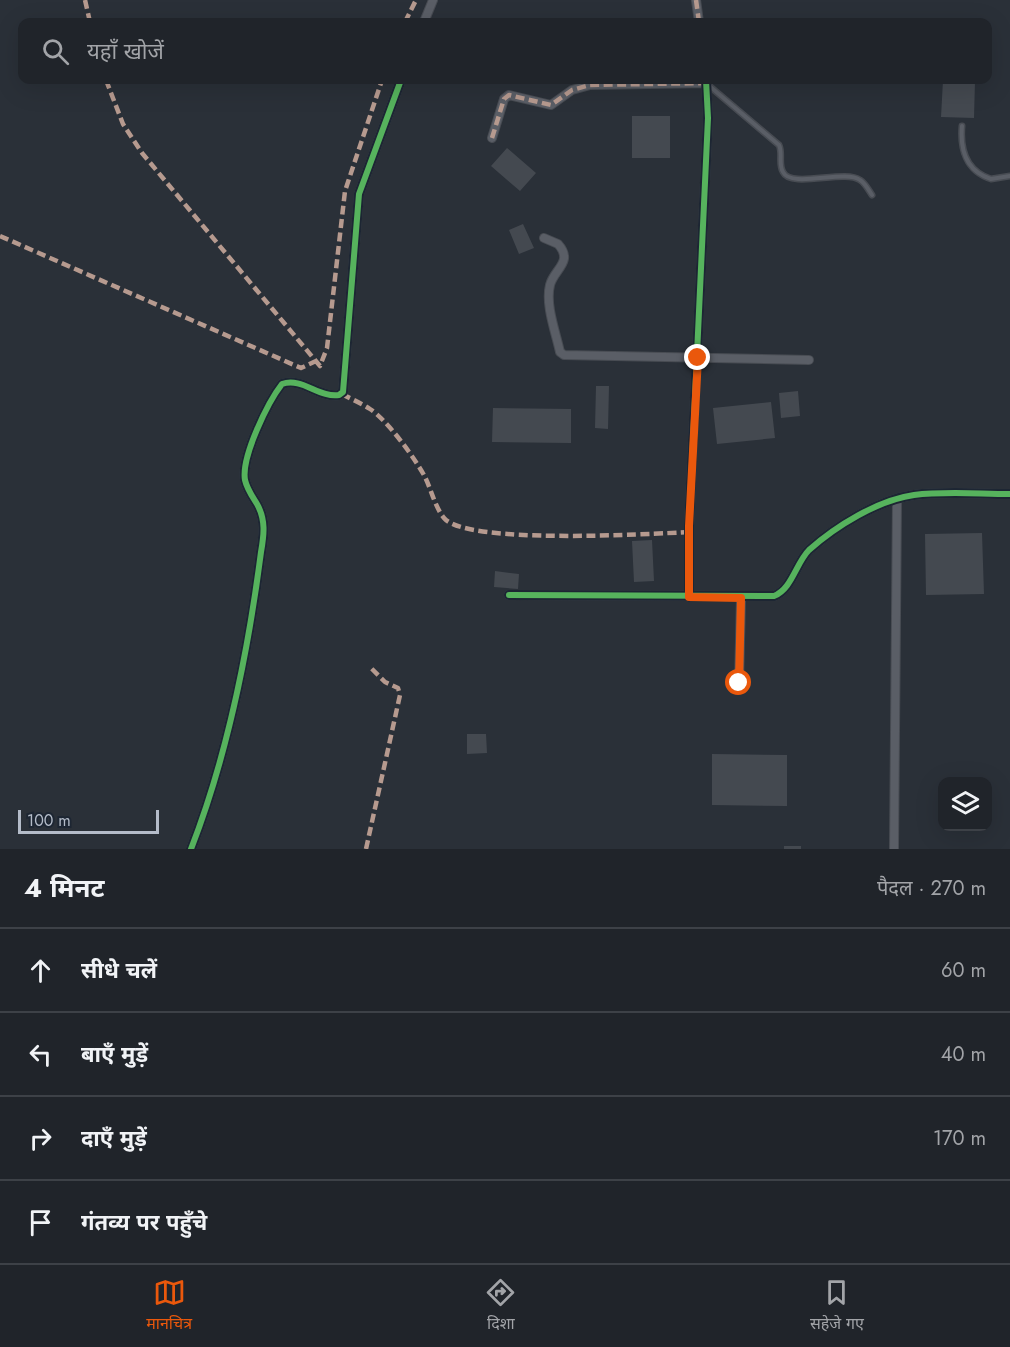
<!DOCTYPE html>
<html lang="hi">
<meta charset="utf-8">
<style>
:root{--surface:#20242a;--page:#2d3036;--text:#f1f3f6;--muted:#a2a4a8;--line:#3d4147;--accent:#ea580c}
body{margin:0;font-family:Jost,"Noto Sans Devanagari",sans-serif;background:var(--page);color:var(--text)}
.controls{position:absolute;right:18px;bottom:18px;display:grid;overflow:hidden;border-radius:12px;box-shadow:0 6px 24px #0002}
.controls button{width:54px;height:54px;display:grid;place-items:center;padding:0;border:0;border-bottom:2px solid var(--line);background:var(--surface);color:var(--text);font:30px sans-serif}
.scale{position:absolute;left:18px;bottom:15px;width:141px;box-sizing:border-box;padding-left:6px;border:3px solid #b4bcc9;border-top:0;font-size:16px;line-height:21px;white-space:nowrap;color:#b4bcc9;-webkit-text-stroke:4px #1d2633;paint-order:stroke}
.stop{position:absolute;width:18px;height:18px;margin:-14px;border:4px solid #ea580c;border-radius:50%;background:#fff}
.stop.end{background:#ea580c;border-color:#fff;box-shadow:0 2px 6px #0008}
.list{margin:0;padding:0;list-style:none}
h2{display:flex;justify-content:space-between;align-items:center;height:78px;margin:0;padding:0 24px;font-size:26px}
h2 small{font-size:20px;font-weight:400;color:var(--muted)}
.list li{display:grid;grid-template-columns:39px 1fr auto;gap:18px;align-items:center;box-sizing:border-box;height:84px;padding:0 24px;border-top:2px solid var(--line)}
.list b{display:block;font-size:22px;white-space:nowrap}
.list em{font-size:20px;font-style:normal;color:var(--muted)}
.icon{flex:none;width:33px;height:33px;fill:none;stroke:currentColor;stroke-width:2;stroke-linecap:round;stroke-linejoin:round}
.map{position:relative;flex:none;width:1010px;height:849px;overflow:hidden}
.search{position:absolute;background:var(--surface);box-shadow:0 6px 24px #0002;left:18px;right:18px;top:18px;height:66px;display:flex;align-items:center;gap:15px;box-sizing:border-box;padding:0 21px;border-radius:12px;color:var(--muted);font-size:22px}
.sheet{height:414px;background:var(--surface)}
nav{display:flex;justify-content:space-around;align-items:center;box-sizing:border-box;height:84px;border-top:2px solid var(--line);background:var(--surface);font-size:16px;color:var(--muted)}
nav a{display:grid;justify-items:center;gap:3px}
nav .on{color:var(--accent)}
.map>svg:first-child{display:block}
</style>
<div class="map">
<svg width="1010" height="849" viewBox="0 0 1010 849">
<rect width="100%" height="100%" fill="#2a3038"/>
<path fill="#444950" d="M943,80L975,81L974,118L941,117Z
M632,116H670V158H632Z
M507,148L536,173L520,191L491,166Z
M523,224L534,248L519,254L509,230Z
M596,386H609L608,429L595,428Z
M798,391L800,416L781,418L779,393Z
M771,402L775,438L717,444L713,408Z
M493,408L571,409V443L492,442Z
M982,533L984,594L926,595L925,534Z
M652,540L654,581L634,582L632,541Z
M495,571L519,574L518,589L494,587Z
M467,734H486L487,753L467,754Z
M712,754L787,755V806L712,805Z
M784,846H801V849H784Z"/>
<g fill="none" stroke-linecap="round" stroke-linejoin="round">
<g stroke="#484c53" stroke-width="7">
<path id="service" d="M707,84L779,145C783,153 778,164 783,172C791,189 845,169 860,180C865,183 868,189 872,195
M962,126C960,149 966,171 991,179L1010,176"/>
</g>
<g stroke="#484c53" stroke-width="10">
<path id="minor" d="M696,0L699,22
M424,22L433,0
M492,138L504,99L509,95L551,105L572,90L590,85L707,83
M544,238L558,244C574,262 554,269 550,285C545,305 556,333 560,352L564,355L809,360
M509,595L774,596C792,589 796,563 809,550C836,526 878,500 914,495C945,491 978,494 1010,494
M689,597V526L708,118L706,80
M739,683L741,598
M191,849C228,754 248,653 261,552C264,535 266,520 257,504C252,496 247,489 245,480C241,457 268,402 282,384C302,377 319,398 339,395L343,392L359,194L401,80
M894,849L897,499"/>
</g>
<use href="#service" stroke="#5a5e66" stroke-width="4"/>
<use href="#minor" stroke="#5a5e66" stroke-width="8"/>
<path stroke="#b69a8f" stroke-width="4.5" stroke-dasharray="9 4.5" stroke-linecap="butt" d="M85,0L90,22
M696,0L699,22
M405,22L416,0
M106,80L123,124L142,153L320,366L327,348L345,191L382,80
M492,138L504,99L509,95L551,105L572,90L590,85L707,83
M0,236L301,368L316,361
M342,394C351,399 361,403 370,409C387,420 415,458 425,477C431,489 435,507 444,518C466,545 650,534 689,532
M739,683L741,598
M366,849L400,695L398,688L385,682L371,668"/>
<g stroke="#1d2633" stroke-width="10">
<path id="cycleway" d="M509,595L774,596C792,589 796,563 809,550C836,526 878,500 914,495C945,491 978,494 1010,494
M689,597V526L708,118L706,80
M191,849C228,754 248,653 261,552C264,535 266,520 257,504C252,496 247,489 245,480C241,457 268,402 282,384C302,377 319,398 339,395L343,392L359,194L401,80"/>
</g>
<use href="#cycleway" stroke="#56b35d" stroke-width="6"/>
</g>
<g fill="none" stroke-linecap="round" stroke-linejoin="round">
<path stroke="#ea580c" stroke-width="8" d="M698,358L689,526V597L741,598L739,683"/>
</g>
</svg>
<div class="controls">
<button><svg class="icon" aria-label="layers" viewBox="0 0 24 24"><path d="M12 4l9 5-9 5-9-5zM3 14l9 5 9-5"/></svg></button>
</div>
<div class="scale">100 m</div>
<div class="stop" style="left:739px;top:683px"></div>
<div class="stop end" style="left:698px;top:358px"></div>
<div class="search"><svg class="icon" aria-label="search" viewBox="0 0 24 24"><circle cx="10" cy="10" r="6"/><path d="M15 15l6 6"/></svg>यहाँ खोजें</div>
</div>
<section class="sheet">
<h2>4 मिनट<small>पैदल · 270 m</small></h2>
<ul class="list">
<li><svg class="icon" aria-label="ahead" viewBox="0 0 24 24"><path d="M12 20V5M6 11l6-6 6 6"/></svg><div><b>सीधे चलें</b></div><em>60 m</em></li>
<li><svg class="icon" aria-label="left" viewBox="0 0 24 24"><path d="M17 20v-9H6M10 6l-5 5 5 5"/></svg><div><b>बाएँ मुड़ें</b></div><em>40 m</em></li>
<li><svg class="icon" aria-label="right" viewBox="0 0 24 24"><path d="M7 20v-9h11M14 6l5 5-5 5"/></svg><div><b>दाएँ मुड़ें</b></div><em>170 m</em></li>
<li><svg class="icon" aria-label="arrive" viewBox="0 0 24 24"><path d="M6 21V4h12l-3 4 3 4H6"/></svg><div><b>गंतव्य पर पहुँचे</b></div></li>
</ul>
</section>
<nav>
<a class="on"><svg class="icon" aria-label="map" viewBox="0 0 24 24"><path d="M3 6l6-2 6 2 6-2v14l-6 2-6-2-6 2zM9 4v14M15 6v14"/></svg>मानचित्र</a>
<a><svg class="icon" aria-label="directions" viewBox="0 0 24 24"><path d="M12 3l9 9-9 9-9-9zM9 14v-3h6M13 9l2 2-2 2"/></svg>दिशा</a>
<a><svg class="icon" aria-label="saved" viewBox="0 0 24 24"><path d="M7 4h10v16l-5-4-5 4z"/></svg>सहेजे गए</a>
</nav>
